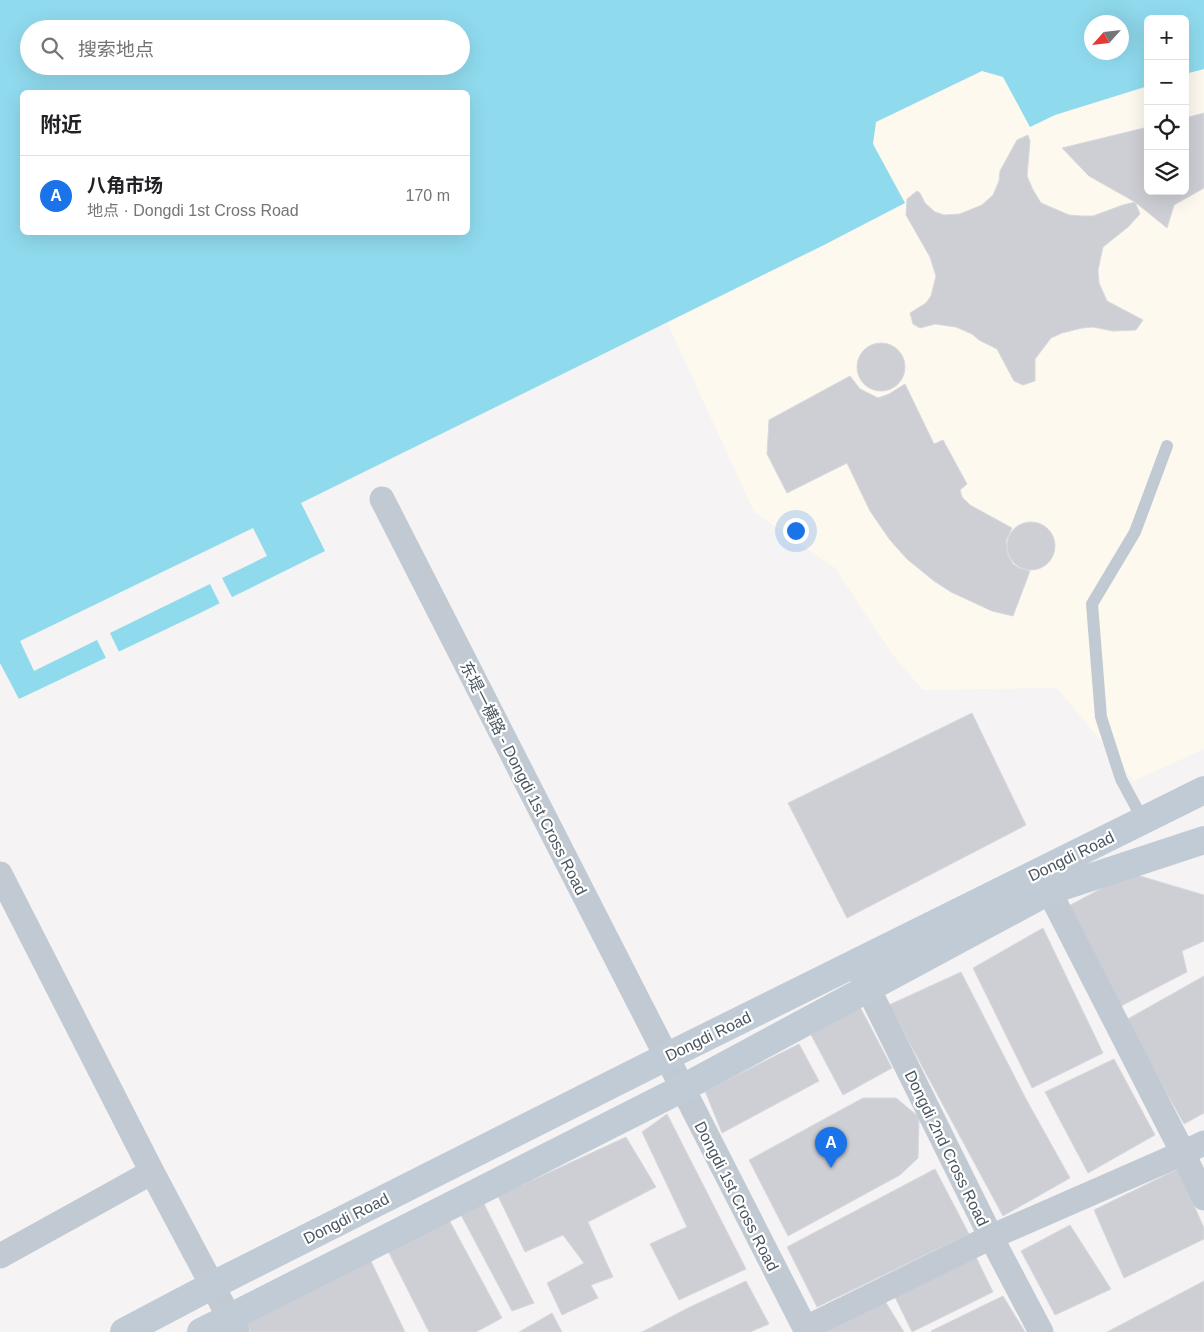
<!DOCTYPE html>
<html lang="zh">
<meta charset="utf-8">
<style>
:root{--surface:#fff;--page:#f6f6f6;--text:#202124;--muted:#757577;--line:#e0e0e0;--accent:#1a73e8}
body{margin:0;font-family:Arial,"Noto Sans SC",sans-serif;background:var(--page);color:var(--text)}
.controls{position:absolute;right:15px;top:15px;display:grid;overflow:hidden;border-radius:8px;box-shadow:0 5px 20px #0002}
.controls button{width:45px;height:45px;display:grid;place-items:center;padding:0;border:0;border-bottom:1px solid var(--line);background:var(--surface);color:var(--text);font:25px sans-serif}
.compass{position:absolute;left:1084px;top:15px;width:45px;height:45px;border-radius:50%;background:var(--surface);box-shadow:0 5px 20px #0002;rotate:243deg}
.you{position:absolute;left:795px;top:530px;width:18px;height:18px;margin:-12px;border:4px solid #fff;border-radius:50%;background:#1a73e8;box-shadow:0 0 0 8px #1a73e833}
.badge{display:grid;place-items:center;width:32px;height:32px;border-radius:50%;background:var(--accent);color:#fff;font-size:16px;font-weight:700}
.pin{position:absolute;translate:-50% -41px;filter:drop-shadow(0 1px 2px #0008)}
.pin::after{content:'';position:absolute;top:26px;width:18px;height:15px;background:inherit;clip-path:polygon(0 0,100% 0,50% 100%)}
.list{margin:0;padding:0;list-style:none}
h2{display:flex;justify-content:space-between;align-items:center;height:65px;margin:0;padding:0 20px;font-size:21px}
h2 small{font-size:16px;font-weight:400;color:var(--muted)}
.list li{display:grid;grid-template-columns:32px 1fr auto;gap:15px;align-items:center;box-sizing:border-box;height:80px;padding:0 20px;border-top:1px solid var(--line)}
.list b{display:block;font-size:19px;white-space:nowrap}
.list p{margin:0;font-size:16px;white-space:nowrap;color:var(--muted)}
.list em{font-size:16px;font-style:normal;color:var(--muted)}
.icon{flex:none;width:28px;height:28px;fill:none;stroke:currentColor;stroke-width:2;stroke-linecap:round;stroke-linejoin:round}
.map{position:relative;flex:none;width:1204px;height:1332px;overflow:hidden}
.search{position:absolute;background:var(--surface);box-shadow:0 5px 20px #0002;left:20px;top:20px;width:450px;height:55px;display:flex;align-items:center;gap:12px;box-sizing:border-box;padding:0 18px;border-radius:28px;color:var(--muted);font-size:19px}
.panel{position:absolute;background:var(--surface);box-shadow:0 5px 20px #0002;left:20px;top:90px;width:450px;height:145px;border-radius:8px}
.map>svg:first-child{display:block}
</style>
<div class="map">
<svg width="1204" height="1332" viewBox="0 0 1204 1332">
<rect width="100%" height="100%" fill="#f5f3f3"/>
<path fill="#fdf9ef" d="M1204,69V749L1134,781L1057,688L923,690L892,654L835,568L754,512L667,322L904,204L873,144L876,122L982,71L1003,77L1030,127L1055,115L1148,86V191H1185V74Z"/>
<path fill="#90daee" fill-rule="evenodd" d="M0,0H1204V69L1185,74V19H1148V86L1055,115L1030,127L1003,77L982,71L876,122L873,144L905,203L824,245L301,503L325,551L196,615L19,699L0,663ZM1092,22H1122V52H1092ZM29,29H461V66H29ZM22,92H468V232H22Z"/>
<path fill="#f5f3f3" d="M253,528L267,556L222,578L233,599L221,606L210,584L110,633L120,654L107,660L97,640L34,671L20,641Z"/>
<path fill="#cdcfd5" stroke="#d7d9de" d="M1204,113V188L1174,205L1167,228L1135,202L1089,176L1062,148L1148,127V191H1185V118Z
M1028,135L1030,141L1027,176L1033,190L1041,203L1069,215L1082,216H1093L1123,205L1135,202L1140,214L1128,227L1103,247L1098,270L1099,283L1107,301L1143,320L1136,330L1113,331L1093,327L1082,328L1062,333L1051,338L1035,359V381L1023,385L1014,381L997,349L979,340L972,334L956,327L935,324L920,328L913,324L910,313L926,303L931,296L936,276L930,257L906,215L907,199L917,191L920,193L925,203L935,212L944,215L960,214L982,205L993,195L999,181L1000,171L1017,140Z
M857 367a24 24 0 1 1 48 0a24 24 0 1 1-48 0Z
M850,376L860,389L878,398L889,394L905,384L934,444L943,440L967,484L960,490L962,497L970,505L1012,528L1006,541L1008,555L1013,564L1019,568L1030,571L1013,616L992,611L951,592L934,581L907,559L890,540L870,511L847,463L787,493L767,454L769,420Z
M1007 546a24 24 0 1 1 48 0a24 24 0 1 1-48 0Z
M972,713L1026,825L847,918L788,803Z
M1130,873L1204,895V941L1182,951L1187,972L1119,1007L1065,908Z
M1043,928L1103,1053L1032,1088L973,968Z
M961,972L1026,1099L1070,1178L1003,1216L889,1005Z
M1204,976V1113L1184,1124L1126,1020Z
M858,1003L892,1068L843,1095L809,1031Z
M799,1044L819,1081L722,1133L705,1091Z
M1114,1059L1155,1135L1088,1173L1045,1092Z
M863,1098H896L919,1117L918,1158L900,1175L788,1236L749,1160Z
M667,1114L746,1269L679,1300L650,1244L687,1227L642,1132Z
M626,1137L656,1187L588,1222L613,1277L591,1285L598,1298L562,1315L547,1283L584,1263L563,1235L525,1252L498,1196Z
M935,1169L969,1234L817,1307L787,1247Z
M1178,1169L1204,1228V1239L1124,1278L1094,1210Z
M482,1200L534,1303L512,1311L461,1215Z
M447,1216L502,1318L476,1332H429L386,1247Z
M1070,1225L1111,1289L1055,1315L1021,1251Z
M973,1251L993,1292L912,1332L892,1291Z
M369,1257L405,1332H251L244,1322Z
M746,1281L769,1324L750,1332H642L690,1307Z
M1204,1281V1332H1107Z
M1003,1296L1025,1332H932L931,1331Z
M885,1301L904,1332H823Z
M552,1313L562,1332H519Z"/>
<g fill="none" stroke-linecap="round" stroke-linejoin="round">
<path stroke="#c1cad2" stroke-width="12" d="M1143,820L1121,779L1101,717L1092,604L1135,532L1167,446"/>
<path stroke="#c1cad2" stroke-width="25" d="M382,499L803,1324L808,1327L810,1332
M0,874L152,1172L237,1332
M1049,891L1183,1153L1204,1198
M859,970L991,1237L1041,1332
M0,1256L152,1172
M808,1327L991,1237L1183,1153L1204,1143"/>
<path stroke="#c1cbd6" stroke-width="28" d="M124,1332L213,1285L666,1057L1204,790
M201,1332L681,1089L1049,891L1204,840"/>
</g>
<g text-anchor="middle" stroke-width="4.5" stroke-linejoin="round" paint-order="stroke">
<g font-size="16" fill="#4a5661" stroke="#fff">
<text transform="translate(524 778) rotate(63)" y="6">东堤一横路 - Dongdi 1st Cross Road</text>
<text transform="translate(1071 856) rotate(-26)" y="6">Dongdi Road</text>
<text transform="translate(708 1036) rotate(-26)" y="6">Dongdi Road</text>
<text transform="translate(947 1148) rotate(64)" y="6">Dongdi 2nd Cross Road</text>
<text transform="translate(737 1196) rotate(63)" y="6">Dongdi 1st Cross Road</text>
<text transform="translate(346 1218) rotate(-27)" y="6">Dongdi Road</text>
</g>
</g>
</svg>
<div class="controls">
<button>+</button>
<button>−</button>
<button><svg class="icon" aria-label="locate" viewBox="0 0 24 24"><circle cx="12" cy="12" r="6"/><path d="M12 2v4M12 18v4M2 12h4M18 12h4"/></svg></button>
<button><svg class="icon" aria-label="layers" viewBox="0 0 24 24"><path d="M12 4l9 5-9 5-9-5zM3 14l9 5 9-5"/></svg></button>
</div>
<svg class="compass" viewBox="-18 -18 36 36"><path d="M0-13l5 13h-10z" fill="#e53935"/><path d="M0 13l5-13h-10z" fill="#757577"/></svg>
<div class="you"></div>
<div class="pin badge" style="left:831px;top:1168px">A</div>
<div class="search"><svg class="icon" aria-label="search" viewBox="0 0 24 24"><circle cx="10" cy="10" r="6"/><path d="M15 15l6 6"/></svg>搜索地点</div>
<section class="panel">
<h2>附近<small></small></h2>
<ul class="list">
<li><span class="badge">A</span><div><b>八角市场</b><p>地点 · Dongdi 1st Cross Road</p></div><em>170 m</em></li>
</ul>
</section>
</div>
